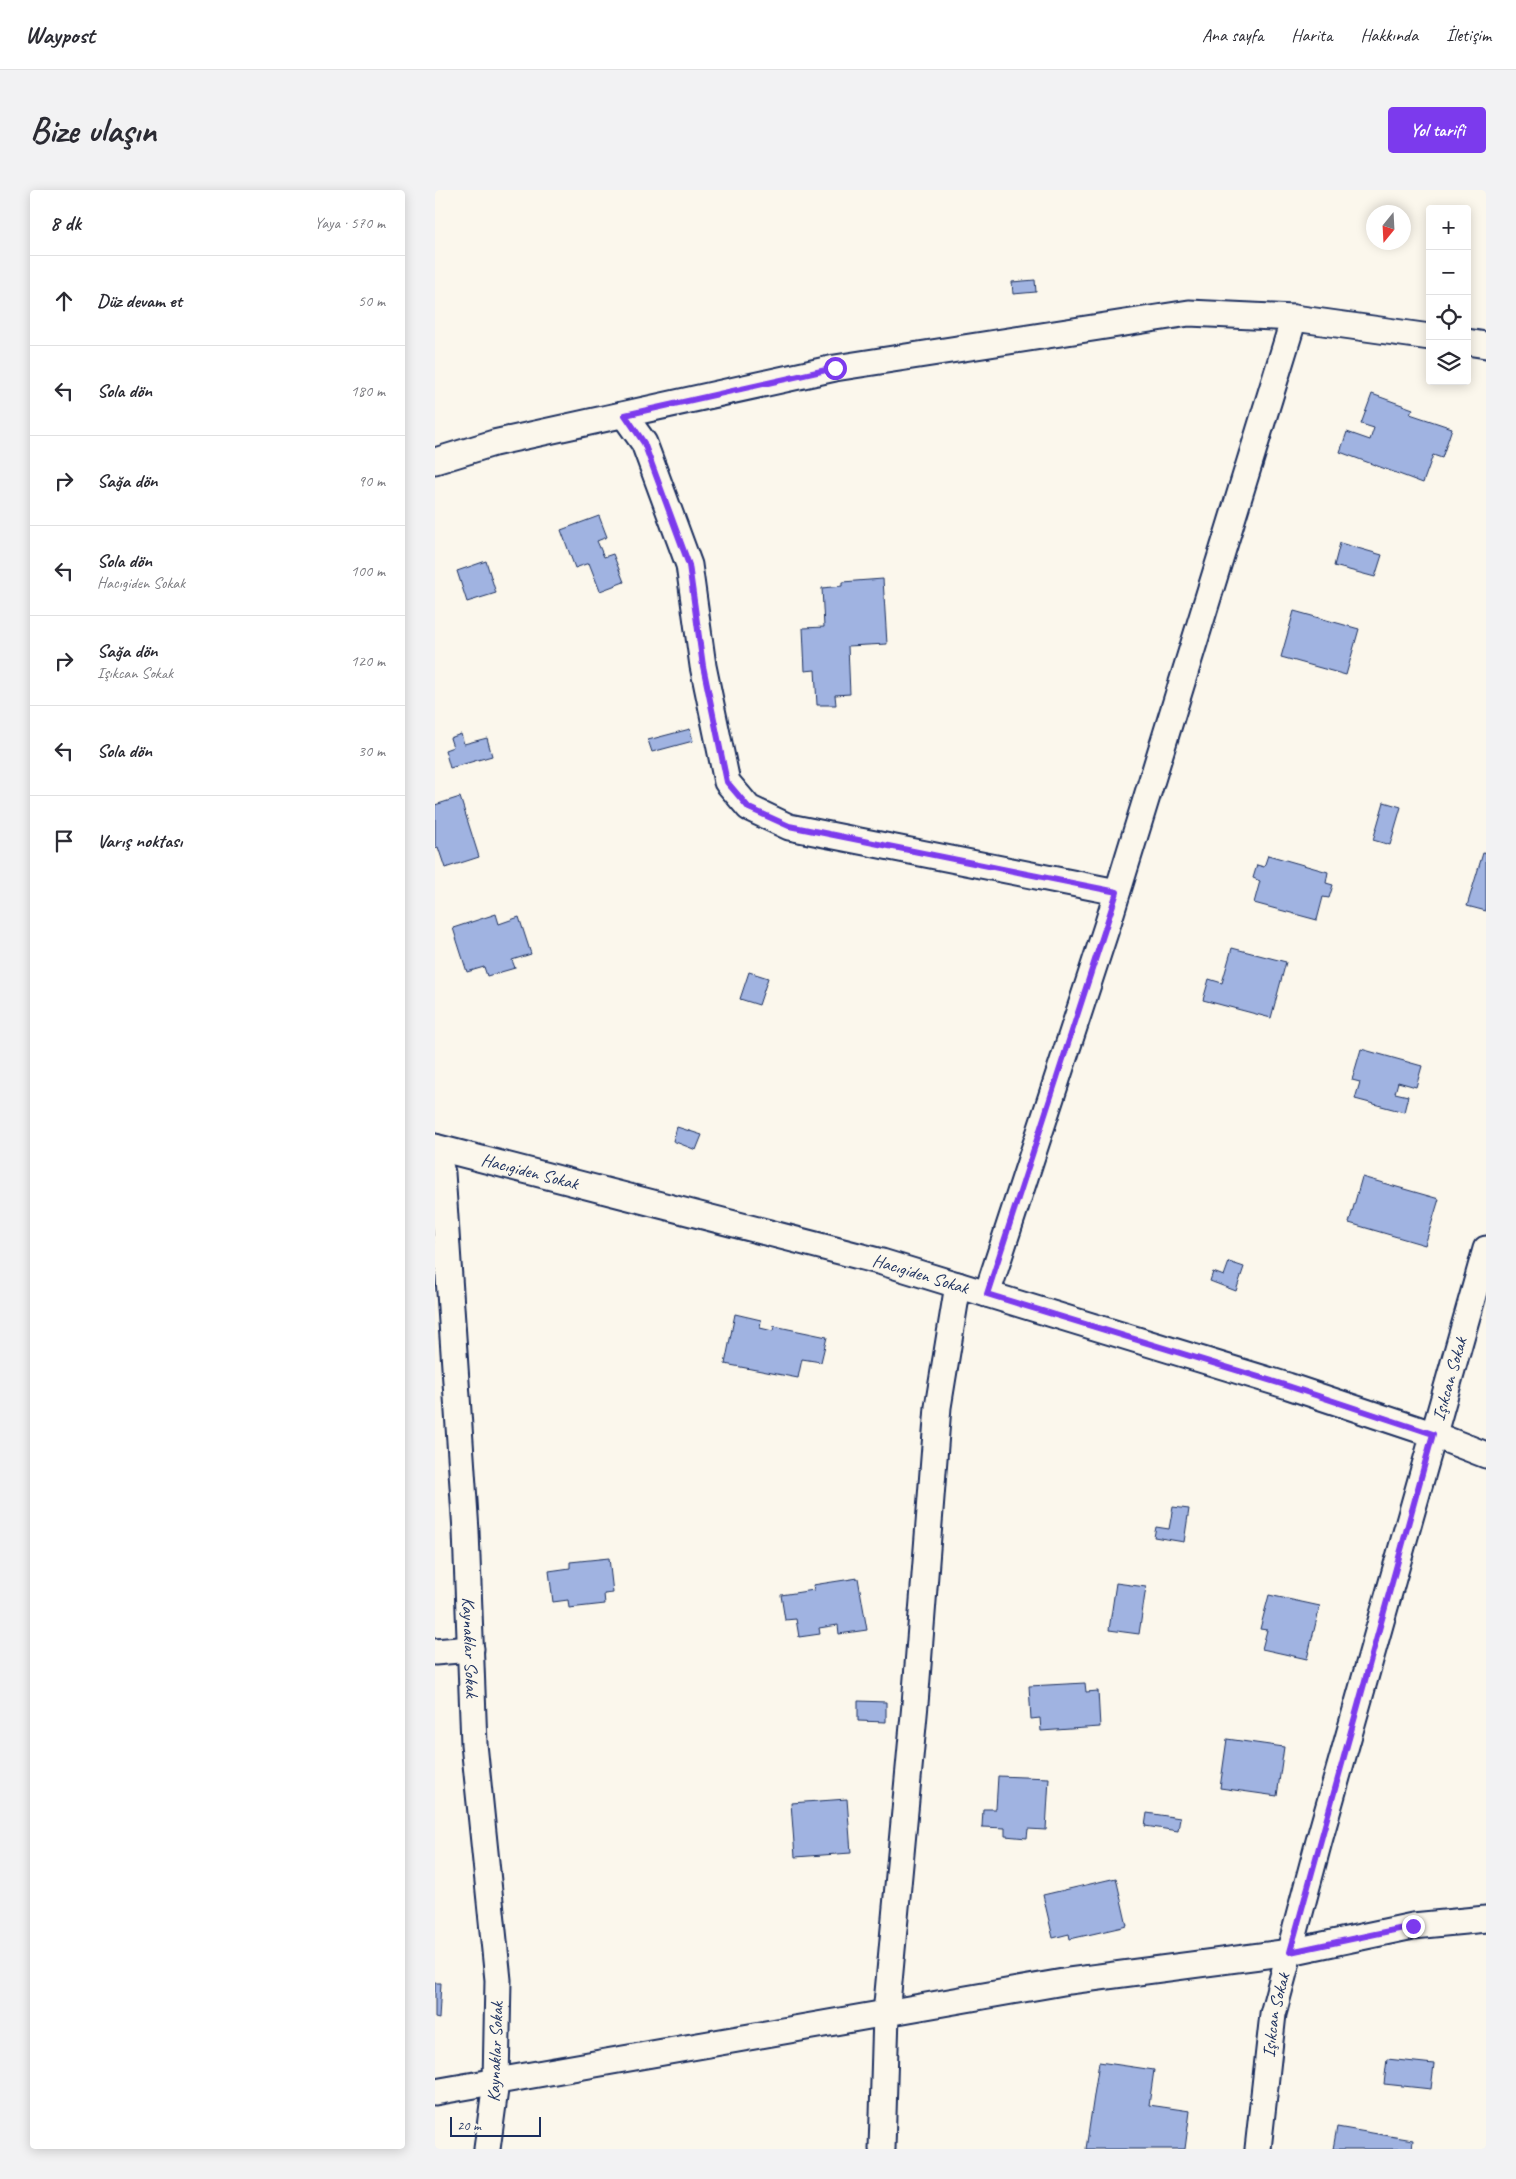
<!DOCTYPE html>
<html lang="tr">
<meta charset="utf-8">
<style>
:root{--surface:#fff;--page:#f2f2f3;--text:#2b2b33;--muted:#7c7c81;--line:#e1e1e2;--accent:#7c3aed}
body{margin:0;font-family:Caveat,sans-serif;background:var(--page);color:var(--text)}
.controls{position:absolute;right:15px;top:15px;display:grid;overflow:hidden;border-radius:5px;box-shadow:0 2px 12px #0003}
.controls button{width:45px;height:45px;display:grid;place-items:center;padding:0;border:0;border-bottom:1px solid var(--line);background:var(--surface);color:var(--text);font:25px sans-serif}
.compass{position:absolute;left:931px;top:15px;width:45px;height:45px;border-radius:50%;background:var(--surface);box-shadow:0 2px 12px #0003;rotate:198deg}
.scale{position:absolute;left:15px;bottom:12px;width:91px;box-sizing:border-box;padding-left:5px;border:2px solid #1b2f5e;border-top:0;font-size:14px;line-height:18px;white-space:nowrap;color:#1b2f5e;-webkit-text-stroke:4px #fbf7ec;paint-order:stroke}
.stop{position:absolute;width:15px;height:15px;margin:-11px;border:4px solid #7c3aed;border-radius:50%;background:#fff}
.stop.end{background:#7c3aed;border-color:#fff;box-shadow:0 1px 5px #0008}
.list{margin:0;padding:0;list-style:none}
h2{display:flex;justify-content:space-between;align-items:center;height:65px;margin:0;padding:0 20px;font-size:21px}
h2 small{font-size:16px;font-weight:400;color:var(--muted)}
.list li{display:grid;grid-template-columns:32px 1fr auto;gap:15px;align-items:center;box-sizing:border-box;height:90px;padding:0 20px;border-top:1px solid var(--line)}
.list b{display:block;font-size:19px;white-space:nowrap}
.list p{margin:0;font-size:16px;white-space:nowrap;color:var(--muted)}
.list em{font-size:16px;font-style:normal;color:var(--muted)}
.icon{flex:none;width:28px;height:28px;fill:none;stroke:currentColor;stroke-width:2;stroke-linecap:round;stroke-linejoin:round}
.map{position:relative;flex:none;width:1051px;height:1959px;overflow:hidden;border-radius:5px}
header{display:flex;align-items:center;gap:30px;box-sizing:border-box;height:70px;padding:0 25px;background:var(--surface);border-bottom:1px solid var(--line)}
header strong{font-size:24px}
nav{display:flex;gap:28px;margin-inline-start:auto;font-size:18px}
.intro{display:flex;align-items:center;justify-content:space-between;box-sizing:border-box;height:120px;padding:0 30px}
h1{margin:0;font-size:35px}
.button{padding:12px 22px;border-radius:5px;background:var(--accent);color:#fff;font-size:18px;font-weight:700}
main{display:flex;gap:30px;padding:0 30px}
aside{flex:1;background:var(--surface);border-radius:5px;box-shadow:0 2px 12px #0003}
.map>svg:first-child{display:block}
</style>
<header>
<strong>Waypost</strong>
<nav><a>Ana sayfa</a><a>Harita</a><a>Hakkında</a><a>İletişim</a></nav>
</header>
<div class="intro"><h1>Bize ulaşın</h1><a class="button">Yol tarifi</a></div>
<main>
<aside>
<h2>8 dk<small>Yaya · 570 m</small></h2>
<ul class="list">
<li><svg class="icon" aria-label="ahead" viewBox="0 0 24 24"><path d="M12 20V5M6 11l6-6 6 6"/></svg><div><b>Düz devam et</b></div><em>50 m</em></li>
<li><svg class="icon" aria-label="left" viewBox="0 0 24 24"><path d="M17 20v-9H6M10 6l-5 5 5 5"/></svg><div><b>Sola dön</b></div><em>180 m</em></li>
<li><svg class="icon" aria-label="right" viewBox="0 0 24 24"><path d="M7 20v-9h11M14 6l5 5-5 5"/></svg><div><b>Sağa dön</b></div><em>90 m</em></li>
<li><svg class="icon" aria-label="left" viewBox="0 0 24 24"><path d="M17 20v-9H6M10 6l-5 5 5 5"/></svg><div><b>Sola dön</b><p>Hacıgiden Sokak</p></div><em>100 m</em></li>
<li><svg class="icon" aria-label="right" viewBox="0 0 24 24"><path d="M7 20v-9h11M14 6l5 5-5 5"/></svg><div><b>Sağa dön</b><p>Işıkcan Sokak</p></div><em>120 m</em></li>
<li><svg class="icon" aria-label="left" viewBox="0 0 24 24"><path d="M17 20v-9H6M10 6l-5 5 5 5"/></svg><div><b>Sola dön</b></div><em>30 m</em></li>
<li><svg class="icon" aria-label="arrive" viewBox="0 0 24 24"><path d="M6 21V4h12l-3 4 3 4H6"/></svg><div><b>Varış noktası</b></div></li>
</ul>
</aside>
<div class="map">
<svg width="1051" height="1959" viewBox="0 0 1051 1959">
<rect width="100%" height="100%" fill="#fbf7ec"/>
<filter id="ink" filterUnits="userSpaceOnUse"><feTurbulence type="fractalNoise" baseFrequency=".02" numOctaves="2"/><feDisplacementMap in="SourceGraphic" scale="10" xChannelSelector="R" yChannelSelector="G"/><feConvolveMatrix kernelMatrix="1 2 1 2 8 2 1 2 1" color-interpolation-filters="sRGB"/></filter>
<g filter="url(#ink)">
<path fill="#a0b3e1" stroke="#1b2f5e" d="M600,90L601,102L578,104L577,92Z
M937,204L978,219L975,224L1017,238L1007,268L998,265L988,293L905,262L912,242L935,250L939,238L926,234Z
M164,326L172,347L162,351L169,367L178,364L189,392L165,401L154,373L140,378L126,340Z
M905,353L947,365L940,387L899,376Z
M51,371L61,403L32,412L22,381Z
M448,389L452,454L413,456L415,504L400,505L401,515H382L380,480L370,481L368,438L389,437L387,398L407,396V392Z
M859,421L924,439L911,485L846,467Z
M255,539L258,551L217,562L213,550Z
M26,544L29,554L52,548L57,566L15,578L10,560L18,557L15,548Z
M25,607L44,667L10,678L3,657L0,658V615Z
M949,612L966,617L955,655L938,650Z
M1048,663L1051,664V721L1032,716Z
M833,665L893,682L891,693L898,695L894,708L888,707L882,730L819,713L825,691L818,688L822,675L829,677Z
M61,724L64,734L84,727L96,764L77,770L80,778L52,786L49,777L32,782L18,738Z
M797,758L851,772L836,828L768,810L774,789L787,793Z
M314,782L333,788L324,815L305,809Z
M926,859L987,876L981,897L963,892L960,903L973,906L969,922L920,909L925,892L917,890Z
M242,937L267,945L261,960L238,951Z
M927,987L1004,1009L990,1055L914,1033Z
M794,1072L809,1077L801,1101L775,1091L778,1082L789,1086Z
M300,1124L326,1130L325,1138L338,1141L339,1136L392,1147L386,1172L367,1169L363,1188L290,1174Z
M738,1317L754,1319L749,1352L719,1347L721,1337L734,1339Z
M174,1368L178,1403L169,1404L170,1414L134,1418L133,1410L118,1412L114,1381L135,1378V1372Z
M423,1388L432,1440L404,1444L403,1435L384,1438L385,1444L364,1447L361,1429L350,1430L346,1405L379,1400L378,1395Z
M681,1393L711,1397L704,1444L674,1440Z
M834,1405L885,1416L872,1469L827,1459L832,1440L825,1439Z
M650,1493L651,1502L663,1501L665,1537L606,1541L605,1528L596,1529L594,1496Z
M423,1511L451,1512V1532L423,1531Z
M792,1549L849,1557L842,1606L785,1598Z
M563,1586L614,1588L611,1640L593,1639L592,1648L570,1646V1638L547,1637L548,1619H561Z
M412,1609L416,1663L360,1667L356,1613Z
M712,1623L745,1628L743,1641L710,1636Z
M681,1688L692,1736L635,1749L634,1744L618,1748L608,1705Z
M0,1793H6L4,1829L0,1828Z
M952,1869L999,1874L996,1899L949,1894Z
M664,1872L719,1880L714,1915L755,1921L750,1959H651Z
M902,1937L978,1950L977,1959H898Z"/>
<g fill="none" stroke-linecap="round" stroke-linejoin="round">
<g stroke="#1b2f5e" stroke-width="29">
<g id="street">
<path d="M859,128L995,147"/>
<path d="M1032,152L1051,155"/>
<path d="M189,225L209,253L254,375L268,476L292,592L314,618L354,637L682,702"/>
<path d="M0,271L59,253L400,178L754,123L859,128L673,733L552,1104"/>
<path id="s1" d="M0,957L447,1072L853,1196L997,1244L1051,1265"/>
<path id="s2" d="M0,957L7,983L31,1341L39,1554L63,1790L61,1892L52,1959"/>
<path d="M0,1462L36,1459"/>
<path d="M0,1902L634,1791L855,1762L978,1736L1051,1729"/>
<path d="M447,1959L451,1824L480,1514L503,1217L523,1095"/>
<path id="s3" d="M823,1959L838,1824L884,1651L1051,1059"/>
</g>
</g>
<use href="#street" stroke="#fbf7ec" stroke-width="25"/>
</g>
</g>
<g fill="none" stroke-linecap="round" stroke-linejoin="round" filter="url(#ink)">
<path stroke="#7c3aed" stroke-width="6" d="M400,178L190,225L209,253L254,375L268,476L292,592L314,618L354,636L682,702L552,1104L853,1196L998,1244L855,1762L978,1736"/>
</g>
<g text-anchor="middle" stroke-width="4" stroke-linejoin="round" paint-order="stroke">
<g font-size="18" fill="#1b2f5e" stroke="#fbf7ec">
<text dy="6" stroke="none"><textPath href="#s1" startOffset="98">Hacıgiden Sokak</textPath></text>
<text dy="6" stroke="none"><textPath href="#s1" startOffset="502">Hacıgiden Sokak</textPath></text>
<text dy="6" stroke="none"><textPath href="#s3" startOffset="795">Işıkcan Sokak</textPath></text>
<text dy="6" stroke="none"><textPath href="#s2" startOffset="502">Kaynaklar Sokak</textPath></text>
<text dy="6" stroke="none"><textPath href="#s3" startOffset="135">Işıkcan Sokak</textPath></text>
<text transform="translate(60 1862) rotate(-88)" y="6">Kaynaklar Sokak</text>
</g>
</g>
</svg>
<div class="controls">
<button>+</button>
<button>−</button>
<button><svg class="icon" aria-label="locate" viewBox="0 0 24 24"><circle cx="12" cy="12" r="6"/><path d="M12 2v4M12 18v4M2 12h4M18 12h4"/></svg></button>
<button><svg class="icon" aria-label="layers" viewBox="0 0 24 24"><path d="M12 4l9 5-9 5-9-5zM3 14l9 5 9-5"/></svg></button>
</div>
<svg class="compass" viewBox="-18 -18 36 36"><path d="M0-13l5 13h-10z" fill="#e53935"/><path d="M0 13l5-13h-10z" fill="#7c7c81"/></svg>
<div class="scale">20 m</div>
<div class="stop" style="left:400px;top:178px"></div>
<div class="stop end" style="left:978px;top:1736px"></div>
</div>
</main>
